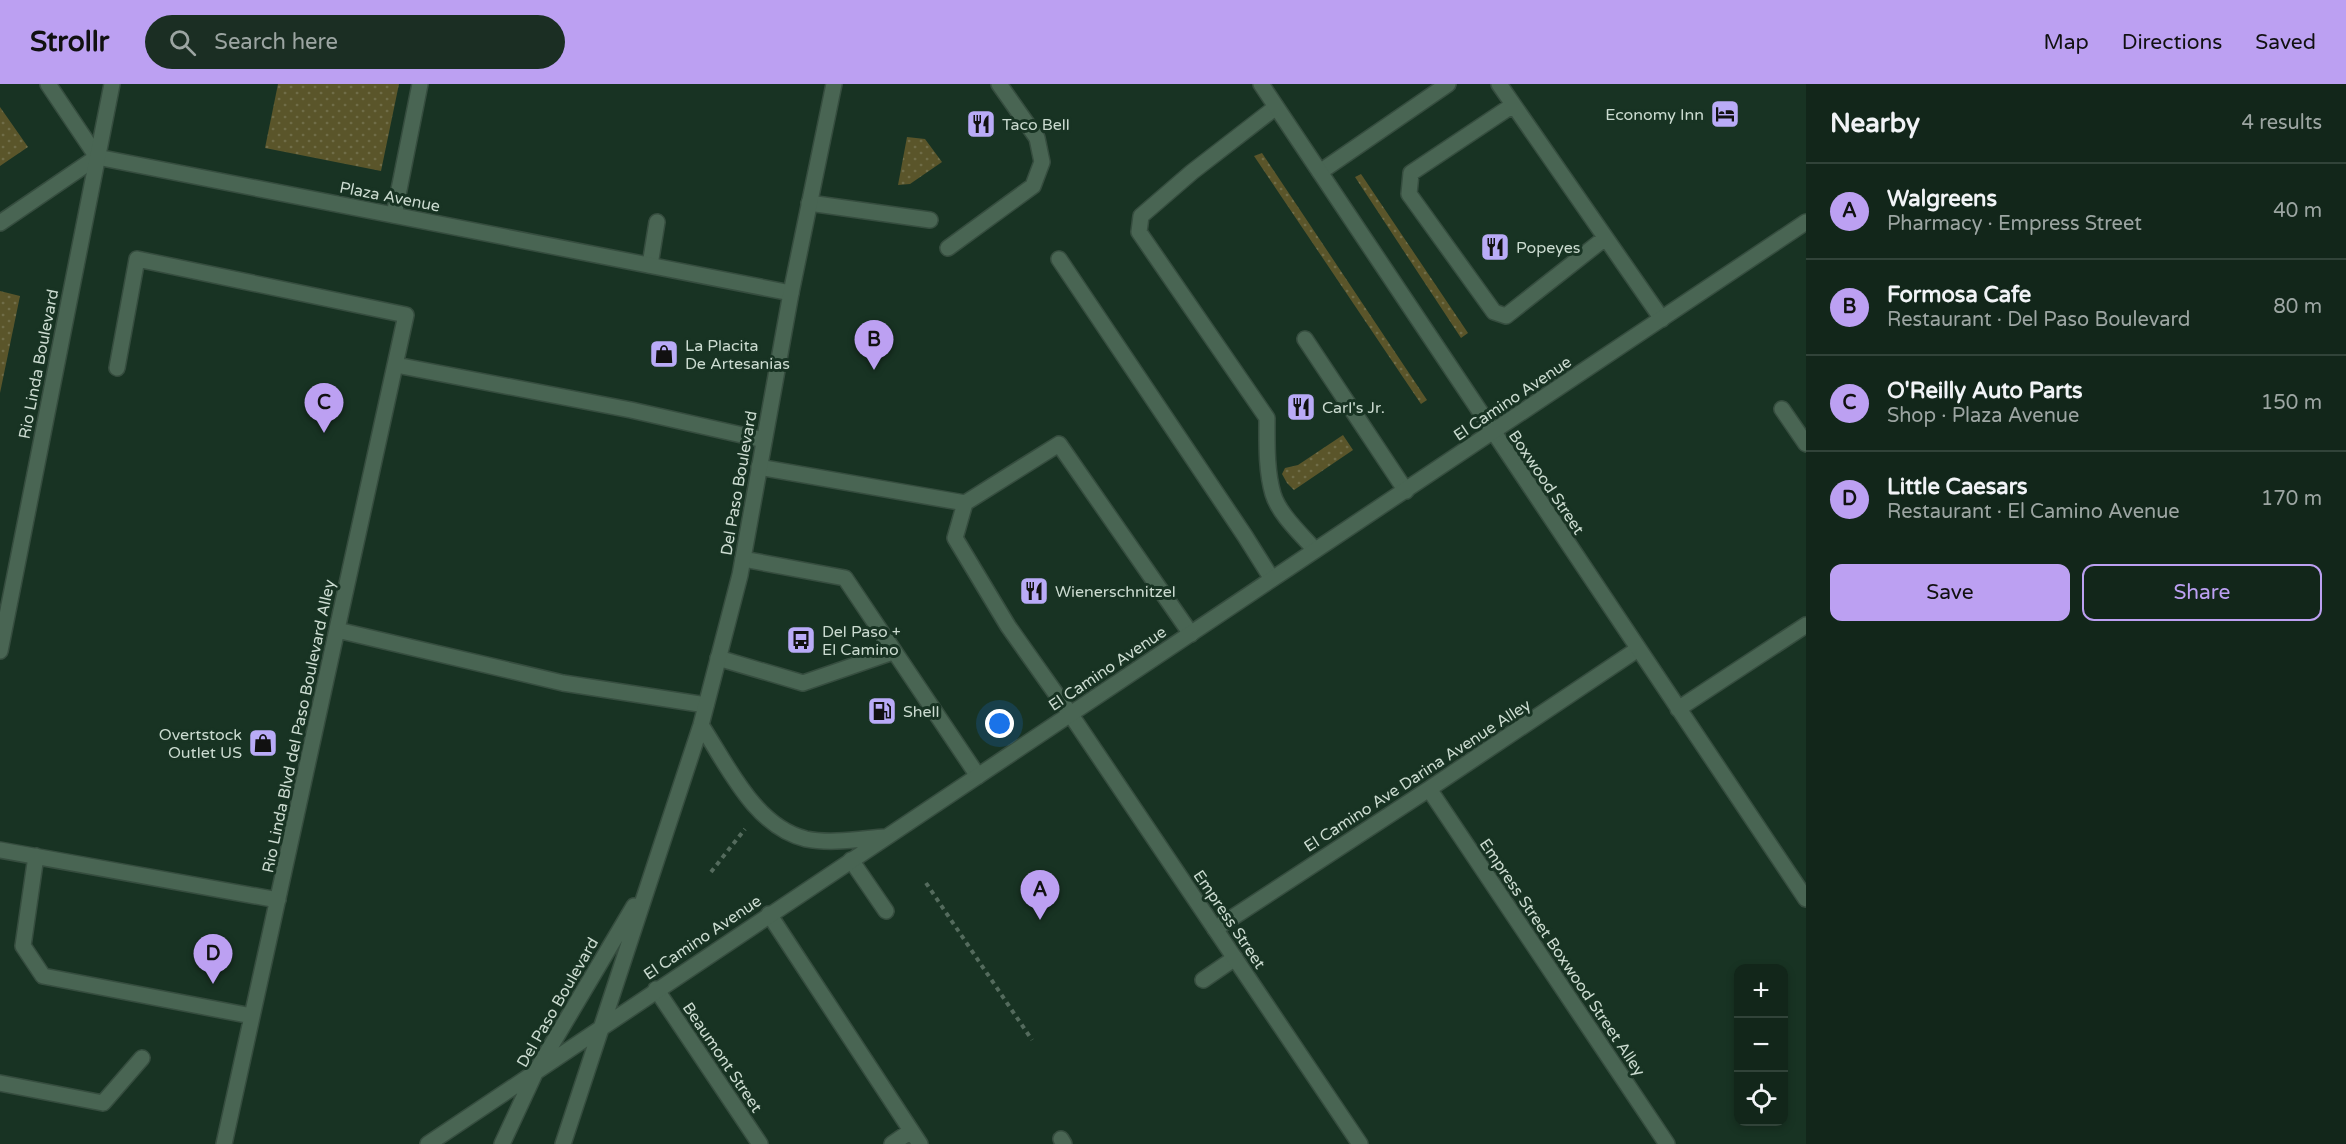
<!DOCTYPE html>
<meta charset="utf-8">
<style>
:root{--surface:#12261a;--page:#1b2e23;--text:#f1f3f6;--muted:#9ca5a2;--line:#314339;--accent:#bca0f2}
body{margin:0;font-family:"Varela Round",sans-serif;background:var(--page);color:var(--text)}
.controls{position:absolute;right:18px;bottom:18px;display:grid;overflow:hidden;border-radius:12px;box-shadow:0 3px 9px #0003}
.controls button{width:54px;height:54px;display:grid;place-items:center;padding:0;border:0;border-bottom:2px solid var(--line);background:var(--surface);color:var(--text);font:30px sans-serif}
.you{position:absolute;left:1000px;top:640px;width:21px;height:21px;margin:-15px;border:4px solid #fff;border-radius:50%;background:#1a73e8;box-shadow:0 0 0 9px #1a73e833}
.badge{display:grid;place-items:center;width:39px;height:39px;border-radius:50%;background:var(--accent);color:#111;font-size:20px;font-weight:700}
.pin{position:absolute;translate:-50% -50px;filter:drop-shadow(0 2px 3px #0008)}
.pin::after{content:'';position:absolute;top:32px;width:21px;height:18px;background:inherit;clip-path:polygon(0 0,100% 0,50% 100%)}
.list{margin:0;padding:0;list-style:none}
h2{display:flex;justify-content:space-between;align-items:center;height:78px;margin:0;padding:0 24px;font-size:26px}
h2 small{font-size:20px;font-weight:400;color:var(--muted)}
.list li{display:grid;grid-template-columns:39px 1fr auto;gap:18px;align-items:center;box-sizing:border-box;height:96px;padding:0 24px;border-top:2px solid var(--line)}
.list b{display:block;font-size:22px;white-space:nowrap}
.list p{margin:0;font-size:20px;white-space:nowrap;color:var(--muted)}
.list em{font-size:20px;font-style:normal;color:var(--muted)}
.actions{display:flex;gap:12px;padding:18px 24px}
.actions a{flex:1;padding:14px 0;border:2px solid var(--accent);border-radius:12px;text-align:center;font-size:21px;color:var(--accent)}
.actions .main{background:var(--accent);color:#111}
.icon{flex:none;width:33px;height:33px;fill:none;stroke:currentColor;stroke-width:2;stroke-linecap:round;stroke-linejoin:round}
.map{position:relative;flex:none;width:1806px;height:1060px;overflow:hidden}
header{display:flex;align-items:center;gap:36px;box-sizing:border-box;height:84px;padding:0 30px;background:var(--accent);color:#111}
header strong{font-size:28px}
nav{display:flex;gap:33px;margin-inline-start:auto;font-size:21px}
.search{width:420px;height:54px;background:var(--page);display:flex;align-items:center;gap:15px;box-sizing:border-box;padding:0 21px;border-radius:33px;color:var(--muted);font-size:22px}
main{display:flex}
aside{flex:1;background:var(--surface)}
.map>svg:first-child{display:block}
</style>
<header>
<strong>Strollr</strong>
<div class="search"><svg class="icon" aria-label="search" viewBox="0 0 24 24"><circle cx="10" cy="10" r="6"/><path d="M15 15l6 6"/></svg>Search here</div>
<nav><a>Map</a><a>Directions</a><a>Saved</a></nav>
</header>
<main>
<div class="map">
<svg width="1806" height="1060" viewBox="0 0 1806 1060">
<defs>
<pattern id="grass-dots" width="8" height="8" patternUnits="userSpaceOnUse" patternTransform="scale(1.5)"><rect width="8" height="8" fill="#5a552a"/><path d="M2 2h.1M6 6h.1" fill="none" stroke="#706d48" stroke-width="1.8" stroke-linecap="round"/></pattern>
</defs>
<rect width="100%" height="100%" fill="#183323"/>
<path fill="url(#grass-dots)" d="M278,0H399L381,87L265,64Z
M0,23L28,63L0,82Z
M907,53L925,55L942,78L910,100L898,101Z
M1262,69L1427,316L1421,320L1254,72Z
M1361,90L1468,249L1461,254L1355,93Z
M0,207L20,212L0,309Z
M1343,351L1353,366L1294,406L1287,399L1282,390L1285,384L1298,381Z"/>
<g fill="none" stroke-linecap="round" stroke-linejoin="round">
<g stroke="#364d3f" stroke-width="18">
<path id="service" d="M1499,0L1662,235
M1513,21L1411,89L1409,110L1494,228L1506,232L1605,154
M1276,23L1192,88L1141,132L1139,148L1267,334C1267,358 1266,386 1273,410C1279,430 1301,450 1315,466
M1320,88L1448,0
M809,119L930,136
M394,131L420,0
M948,164L1033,102L1042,78L1037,54L999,0
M1059,175L1245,452L1272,495
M650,181L657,138
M1305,255L1406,407
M396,281L631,326L764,356
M117,284L137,175L406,231L224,1060
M759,383L965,419L1059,360L1191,550
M965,419L955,454L1008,542L1071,631
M743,475L845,494L978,692
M337,546L563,599L706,621
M718,574L803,599L893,568
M1429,705L1667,1060
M0,766L278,816
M36,772L23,862L43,892L252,932
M851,776L886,827
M769,830L920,1060
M1215,845L1429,705L1638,565
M1203,896L1235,874
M0,999L103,1019L142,974
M1061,1055L1064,1060
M892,1060L911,1047"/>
</g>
<g stroke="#364d3f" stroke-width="18">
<path id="minor" d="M48,0L97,73
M1261,0L1806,815
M0,139L97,73L791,209
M1782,325L1806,360
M1678,625L1806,541
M1071,631L1360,1060
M656,905L760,1060"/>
</g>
<g stroke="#364d3f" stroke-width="18">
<path id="tertiary" d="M0,567L112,0"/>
</g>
<g stroke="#364d3f" stroke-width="18">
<path id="secondary" d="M701,641C728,682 755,743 806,755C831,760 860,755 885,753
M428,1060C887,751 1347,446 1806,138
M502,1060L536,987L634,822
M563,1060L701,641L740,491L791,209L834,0"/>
</g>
<path stroke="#546b5d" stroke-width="4" stroke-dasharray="4.5 4.5" stroke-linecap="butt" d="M711,788L745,745
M926,799L1032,956"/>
<use href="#service" stroke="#496553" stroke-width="15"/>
<use href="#minor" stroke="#496553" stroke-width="15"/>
<use href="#tertiary" stroke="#496553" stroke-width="15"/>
<use href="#secondary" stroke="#496553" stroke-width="15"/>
</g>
<defs>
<g id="hotel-square" transform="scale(1.5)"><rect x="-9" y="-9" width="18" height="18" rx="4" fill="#b9abf7" stroke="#183323"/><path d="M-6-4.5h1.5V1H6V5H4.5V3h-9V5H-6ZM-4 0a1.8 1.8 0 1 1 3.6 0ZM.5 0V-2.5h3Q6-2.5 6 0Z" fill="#111"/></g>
<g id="restaurant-square" transform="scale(1.5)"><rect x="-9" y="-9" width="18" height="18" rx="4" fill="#b9abf7" stroke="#183323"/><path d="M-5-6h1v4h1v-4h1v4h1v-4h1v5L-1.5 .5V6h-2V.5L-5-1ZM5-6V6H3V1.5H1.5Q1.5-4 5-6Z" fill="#111"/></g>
<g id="shop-square" transform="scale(1.5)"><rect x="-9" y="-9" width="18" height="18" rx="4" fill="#b9abf7" stroke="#183323"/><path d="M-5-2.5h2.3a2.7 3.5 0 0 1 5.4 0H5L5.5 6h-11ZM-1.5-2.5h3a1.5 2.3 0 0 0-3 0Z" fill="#111"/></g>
<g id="bus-square" transform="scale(1.5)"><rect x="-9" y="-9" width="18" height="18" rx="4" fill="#b9abf7" stroke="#183323"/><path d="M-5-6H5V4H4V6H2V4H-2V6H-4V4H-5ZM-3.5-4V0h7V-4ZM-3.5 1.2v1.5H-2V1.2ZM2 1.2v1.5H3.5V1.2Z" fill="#111"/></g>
<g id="fuel-square" transform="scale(1.5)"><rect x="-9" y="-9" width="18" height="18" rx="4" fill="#b9abf7" stroke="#183323"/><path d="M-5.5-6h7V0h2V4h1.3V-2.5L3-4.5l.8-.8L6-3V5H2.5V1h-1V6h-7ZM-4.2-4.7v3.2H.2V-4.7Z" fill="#111"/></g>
</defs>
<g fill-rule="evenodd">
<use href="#hotel-square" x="1725" y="30"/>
<use href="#restaurant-square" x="981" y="40"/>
<use href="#restaurant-square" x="1495" y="163"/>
<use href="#shop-square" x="664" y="270"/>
<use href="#restaurant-square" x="1301" y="323"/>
<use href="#restaurant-square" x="1034" y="507"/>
<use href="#bus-square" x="801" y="556"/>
<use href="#fuel-square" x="882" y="627"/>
<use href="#shop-square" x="263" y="659"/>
</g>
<g text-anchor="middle" stroke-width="6" stroke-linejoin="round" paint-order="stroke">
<g font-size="16" fill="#cbdbd0" stroke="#183323" text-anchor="start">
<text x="1704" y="36" text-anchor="end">Economy Inn</text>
<text x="1002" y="46">Taco Bell</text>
<text x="1516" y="169">Popeyes</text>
<text x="685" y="267">La Placita<tspan x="685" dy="18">De Artesanias</tspan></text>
<text x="1322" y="329">Carl's Jr.</text>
<text x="1055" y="513">Wienerschnitzel</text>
<text x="822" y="553">Del Paso +<tspan x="822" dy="18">El Camino</tspan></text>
<text x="903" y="633">Shell</text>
<text x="242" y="656" text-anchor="end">Overtstock<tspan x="242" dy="18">Outlet US</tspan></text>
</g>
<g font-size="16" fill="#cbdbd0" stroke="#183323">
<text transform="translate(390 112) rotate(11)" y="6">Plaza Avenue</text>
<text transform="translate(38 280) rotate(-79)" y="6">Rio Linda Boulevard</text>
<text transform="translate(1512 314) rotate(-34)" y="6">El Camino Avenue</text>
<text transform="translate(1547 398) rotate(56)" y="6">Boxwood Street</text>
<text transform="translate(738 399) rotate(-80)" y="6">Del Paso Boulevard</text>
<text transform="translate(1107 584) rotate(-34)" y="6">El Camino Avenue</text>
<text transform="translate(298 642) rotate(-78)" y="6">Rio Linda Blvd del Paso Boulevard Alley</text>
<text transform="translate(1417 691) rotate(-33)" y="6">El Camino Ave Darina Avenue Alley</text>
<text transform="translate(1230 835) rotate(56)" y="6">Empress Street</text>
<text transform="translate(702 853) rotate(-34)" y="6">El Camino Avenue</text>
<text transform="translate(1563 873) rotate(56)" y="6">Empress Street Boxwood Street Alley</text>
<text transform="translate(557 918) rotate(-60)" y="6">Del Paso Boulevard</text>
<text transform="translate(723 973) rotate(56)" y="6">Beaumont Street</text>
</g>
</g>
</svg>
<div class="controls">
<button>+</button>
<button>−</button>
<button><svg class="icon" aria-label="locate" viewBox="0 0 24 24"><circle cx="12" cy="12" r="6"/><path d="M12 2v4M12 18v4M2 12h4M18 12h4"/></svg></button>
</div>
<div class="you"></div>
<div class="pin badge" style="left:1040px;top:836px">A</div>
<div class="pin badge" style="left:874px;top:286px">B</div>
<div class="pin badge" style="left:324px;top:349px">C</div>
<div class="pin badge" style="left:213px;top:900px">D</div>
</div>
<aside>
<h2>Nearby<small>4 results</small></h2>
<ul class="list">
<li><span class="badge">A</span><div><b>Walgreens</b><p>Pharmacy · Empress Street</p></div><em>40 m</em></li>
<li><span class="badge">B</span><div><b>Formosa Cafe</b><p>Restaurant · Del Paso Boulevard</p></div><em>80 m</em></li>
<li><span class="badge">C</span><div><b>O'Reilly Auto Parts</b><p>Shop · Plaza Avenue</p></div><em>150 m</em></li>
<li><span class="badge">D</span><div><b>Little Caesars</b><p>Restaurant · El Camino Avenue</p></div><em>170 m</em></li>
</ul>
<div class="actions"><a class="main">Save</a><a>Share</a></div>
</aside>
</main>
